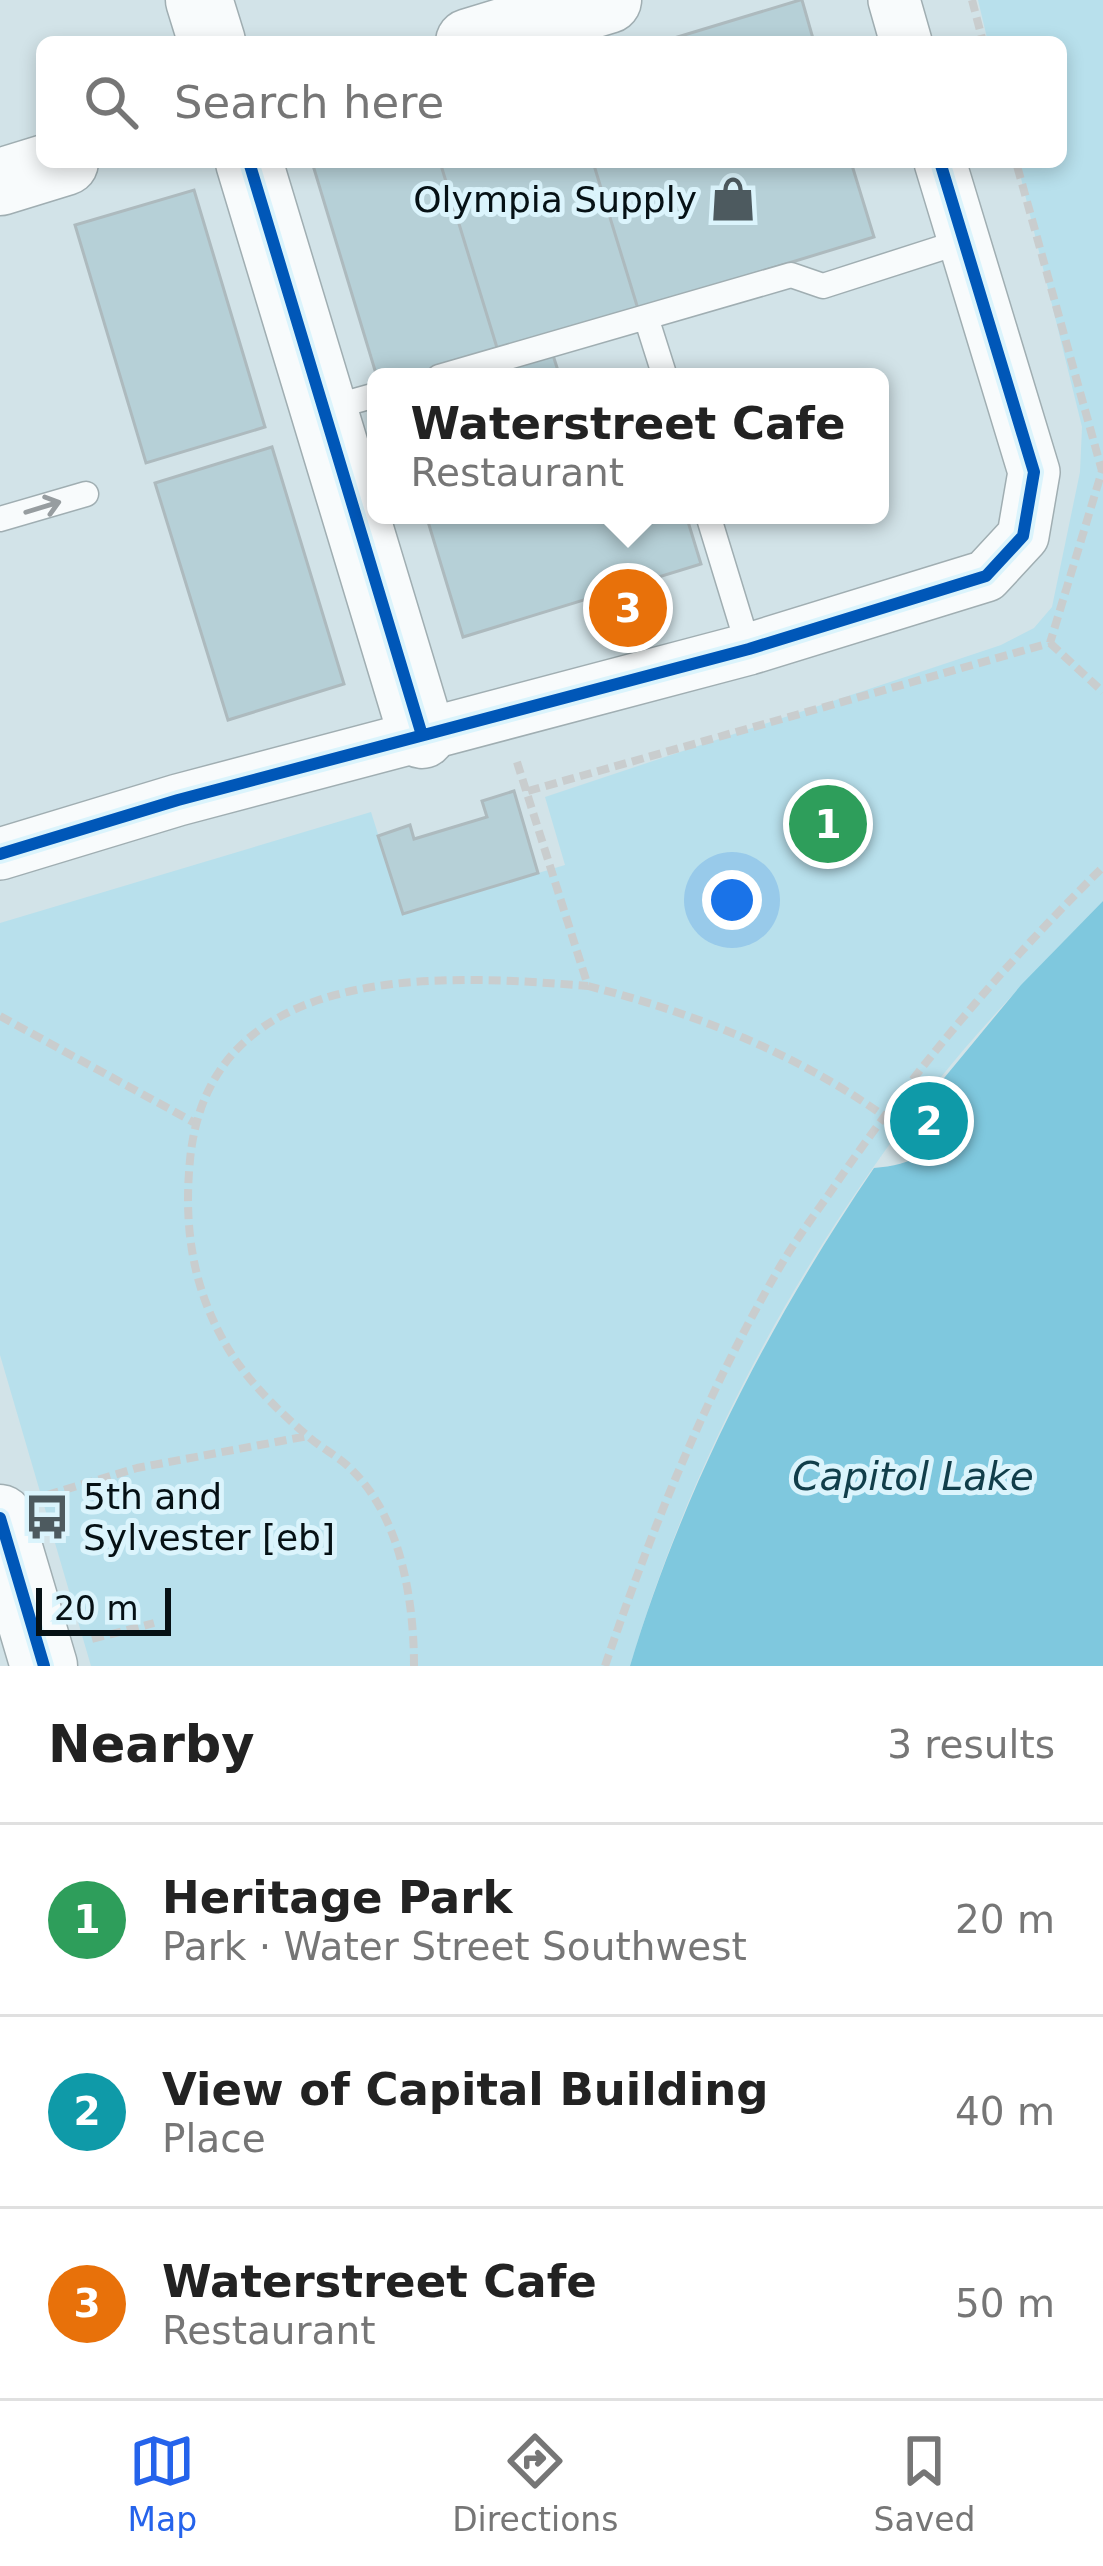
<!DOCTYPE html>
<meta charset="utf-8">
<style>
:root{--surface:#fff;--page:#f2f2f2;--text:#222;--muted:#767676;--line:#e0e0e0;--accent:#2563eb}
body{margin:0;font-family:"DejaVu Sans",sans-serif;background:var(--page);color:var(--text)}
.scale{position:absolute;left:36px;bottom:30px;width:135px;box-sizing:border-box;padding-left:12px;border:6px solid #061115;border-top:0;font-size:33px;line-height:42px;white-space:nowrap;color:#061115;-webkit-text-stroke:9px #dbf4fc;paint-order:stroke}
.you{position:absolute;left:732px;top:900px;width:42px;height:42px;margin:-30px;border:9px solid #fff;border-radius:50%;background:#1a73e8;box-shadow:0 0 0 18px #1a73e833}
.badge{display:grid;place-items:center;width:78px;height:78px;border-radius:50%;background:var(--accent);color:#fff;font-size:39px;font-weight:700}
.pin{position:absolute;translate:-50% -50%;border:6px solid #fff;box-shadow:0 3px 12px #0006}
.popup{position:absolute;left:367px;top:368px;width:522px;height:156px;box-sizing:border-box;display:grid;place-content:center;border-radius:18px;background:var(--surface);filter:drop-shadow(0 3px 9px #0005);font-size:39px;white-space:nowrap;color:var(--muted)}
.popup b{font-size:45px;color:var(--text)}
.popup::after{content:'';position:absolute;left:50%;top:100%;margin-left:-24px;border:24px solid transparent;border-top-color:var(--surface)}
.list{margin:0;padding:0;list-style:none}
h2{display:flex;justify-content:space-between;align-items:center;height:156px;margin:0;padding:0 48px;font-size:51px}
h2 small{font-size:39px;font-weight:400;color:var(--muted)}
.list li{display:grid;grid-template-columns:78px 1fr auto;gap:36px;align-items:center;box-sizing:border-box;height:192px;padding:0 48px;border-top:3px solid var(--line)}
.list b{display:block;font-size:45px;white-space:nowrap}
.list p{margin:0;font-size:39px;white-space:nowrap;color:var(--muted)}
.list em{font-size:39px;font-style:normal;color:var(--muted)}
.icon{flex:none;width:66px;height:66px;fill:none;stroke:currentColor;stroke-width:2;stroke-linecap:round;stroke-linejoin:round}
.map{position:relative;flex:none;width:1103px;height:1666px;overflow:hidden}
.search{position:absolute;background:var(--surface);box-shadow:0 6px 18px #0003;left:36px;right:36px;top:36px;height:132px;display:flex;align-items:center;gap:30px;box-sizing:border-box;padding:0 42px;border-radius:18px;color:var(--muted);font-size:45px}
.sheet{height:732px;background:var(--surface)}
nav{display:flex;justify-content:space-around;align-items:center;box-sizing:border-box;height:168px;border-top:3px solid var(--line);background:var(--surface);font-size:33px;color:var(--muted)}
nav a{display:grid;justify-items:center;gap:6px}
nav .on{color:var(--accent)}
.map>svg:first-child{display:block}
</style>
<div class="map">
<svg width="1103" height="1666" viewBox="0 0 1103 1666">
<rect width="100%" height="100%" fill="#d2e3e8"/>
<path fill="#b8e0ec" d="M978,0H1103V901C1046,960 988,1018 937,1082C801,1253 692,1456 630,1666H91L0,1355V923L371,812L403,913L565,865L545,797L1001,645L1034,628L1052,607L1080,472L1082,427L1017,162H1061V42H988Z"/>
<path fill="#7fc8de" d="M1103,901V1666H630C683,1489 770,1321 874,1168C911,1165 942,1152 952,1113L940,1083L1021,985Z"/>
<path fill="#b6d0d7" stroke="#adbabe" stroke-width="3" d="M802,0L814,42H661L800,0Z
M312,162H440L498,351L415,377H377Z
M440,162H593L638,309L498,351Z
M593,162H851L874,237L638,309Z
M194,190L265,427L146,463L75,225Z
M552,352L560,377H469Z
M272,447L344,684L228,720L155,483Z
M426,515H686L701,564L463,637Z
M514,791L538,873L403,914L378,836L410,825L414,839L487,817L482,801Z"/>
<g fill="none" stroke-linecap="round" stroke-linejoin="round">
<g stroke="#a0aeb2" stroke-width="27">
<path id="lane" d="M646,317L665,377
M439,377L791,275L823,286L963,241
M326,409L376,395
M708,515L749,649
M0,519L86,494"/>
</g>
<g stroke="#a0aeb2" stroke-width="54">
<path id="street" d="M894,0L906,42
M0,854L178,800L749,649L986,576L1023,536L1034,472L940,162"/>
</g>
<g stroke="#a0aeb2" stroke-width="69">
<path id="secondary" d="M199,0L212,42
M469,42L608,0
M249,162L422,735
M0,182L65,162
M0,1518L44,1666"/>
</g>
<path stroke="#c9cdce" stroke-width="8" stroke-dasharray="12 6" stroke-linecap="butt" d="M972,0L983,42
M1050,643L1103,692
M517,762L588,986C694,1013 794,1052 884,1116
M528,791L1050,643L1102,471L1016,162
M0,1016L195,1123
M47,1495L137,1468L308,1436
M92,1639L154,1623
M414,1666C414,1601 401,1519 353,1471C340,1457 324,1450 310,1438C277,1410 241,1375 221,1336C191,1280 184,1222 190,1160C209,960 440,974 588,986
M605,1666C652,1528 707,1391 781,1265C798,1236 819,1209 838,1181C919,1064 1002,967 1103,867"/>
<use href="#lane" stroke="#f8fbfc" stroke-width="24"/>
<use href="#street" stroke="#f8fbfc" stroke-width="51"/>
<use href="#secondary" stroke="#f8fbfc" stroke-width="66"/>
<g stroke="#dbf4fc" stroke-width="20">
<path id="cycleway" d="M249,162L422,735
M0,854L178,800L749,649L986,576L1023,536L1034,472L940,162
M0,1518L44,1666"/>
</g>
<use href="#cycleway" stroke="#0057b8" stroke-width="12"/>
</g>
<defs><path id="oneway-shaft" d="M-6 0H5M1.5-3L5.5 0L1.5 3" fill="none" stroke-width="1.6" stroke-linecap="round" stroke-linejoin="round" transform="scale(3)"/></defs>
<use stroke="#979da0" href="#oneway-shaft" transform="translate(43 507) rotate(-17)"/>
<defs>
<g id="shop-bare" transform="scale(3.6)"><path d="M-5-2.5h2.3a2.7 3.5 0 0 1 5.4 0H5L5.5 6h-11ZM-1.5-2.5h3a1.5 2.3 0 0 0-3 0Z" fill="#4d5a5f" stroke="#dbf4fc" stroke-width="2.5" paint-order="stroke"/></g>
<g id="bus-bare" transform="scale(3.6)"><path d="M-5-6H5V4H4V6H2V4H-2V6H-4V4H-5ZM-3.5-4V0h7V-4ZM-3.5 1.2v1.5H-2V1.2ZM2 1.2v1.5H3.5V1.2Z" fill="#4d5a5f" stroke="#dbf4fc" stroke-width="2.5" paint-order="stroke"/></g>
</defs>
<g fill-rule="evenodd">
<use href="#shop-bare" x="733" y="199"/>
<use href="#bus-bare" x="47" y="1517"/>
</g>
<g text-anchor="middle" stroke-width="10" stroke-linejoin="round" paint-order="stroke">
<g font-size="36" fill="#061115" stroke="#dbf4fc" text-anchor="end">
<text x="697" y="212">Olympia Supply</text>
<text x="83" y="1509" text-anchor="start">5th and<tspan x="83" dy="41">Sylvester [eb]</tspan></text>
</g>
<g font-size="39" font-style="italic" fill="#113e4a" stroke="#dbf4fc">
<text x="913" y="1490">Capitol Lake</text>
</g>
</g>
</svg>
<div class="scale">20 m</div>
<div class="you"></div>
<div class="pin badge" style="left:828px;top:824px;background:#2e9e5b">1</div>
<div class="pin badge" style="left:929px;top:1121px;background:#0f9aa8">2</div>
<div class="pin badge" style="left:628px;top:608px;background:#e8710a">3</div>
<div class="popup"><b>Waterstreet Cafe</b>Restaurant</div>
<div class="search"><svg class="icon" aria-label="search" viewBox="0 0 24 24"><circle cx="10" cy="10" r="6"/><path d="M15 15l6 6"/></svg>Search here</div>
</div>
<section class="sheet">
<h2>Nearby<small>3 results</small></h2>
<ul class="list">
<li><span class="badge" style="background:#2e9e5b">1</span><div><b>Heritage Park</b><p>Park · Water Street Southwest</p></div><em>20 m</em></li>
<li><span class="badge" style="background:#0f9aa8">2</span><div><b>View of Capital Building</b><p>Place</p></div><em>40 m</em></li>
<li><span class="badge" style="background:#e8710a">3</span><div><b>Waterstreet Cafe</b><p>Restaurant</p></div><em>50 m</em></li>
</ul>
</section>
<nav>
<a class="on"><svg class="icon" aria-label="map" viewBox="0 0 24 24"><path d="M3 6l6-2 6 2 6-2v14l-6 2-6-2-6 2zM9 4v14M15 6v14"/></svg>Map</a>
<a><svg class="icon" aria-label="directions" viewBox="0 0 24 24"><path d="M12 3l9 9-9 9-9-9zM9 14v-3h6M13 9l2 2-2 2"/></svg>Directions</a>
<a><svg class="icon" aria-label="saved" viewBox="0 0 24 24"><path d="M7 4h10v16l-5-4-5 4z"/></svg>Saved</a>
</nav>
